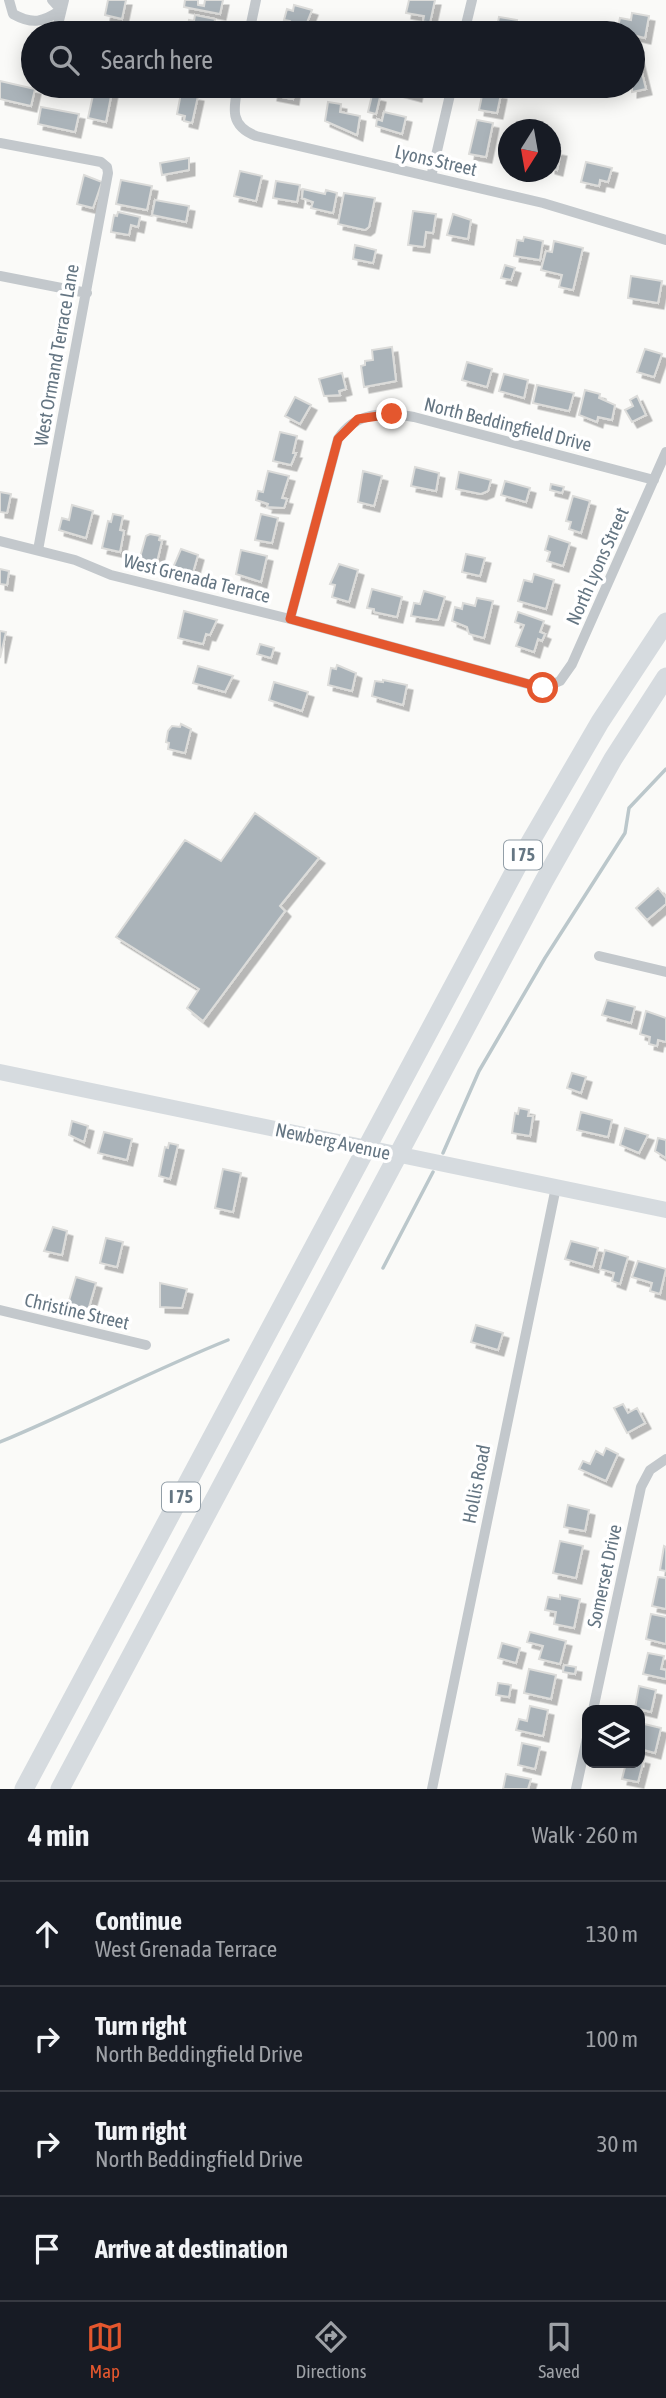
<!DOCTYPE html>
<meta charset="utf-8">
<style>
:root{--surface:#171b24;--page:#242831;--text:#f1f3f6;--muted:#9ea1a6;--line:#363941;--accent:#e4572e}
body{margin:0;font-family:"Asap Condensed",sans-serif;background:var(--page);color:var(--text)}
.controls{position:absolute;right:21px;bottom:21px;display:grid;overflow:hidden;border-radius:14px;box-shadow:0 4px 18px #0003}
.controls button{width:63px;height:63px;display:grid;place-items:center;padding:0;border:0;border-bottom:2px solid var(--line);background:var(--surface);color:var(--text);font:35px sans-serif}
.compass{position:absolute;left:498px;top:119px;width:63px;height:63px;border-radius:50%;background:var(--surface);box-shadow:0 4px 18px #0003;rotate:191deg}
.stop{position:absolute;width:21px;height:21px;margin:-16px;border:5px solid #e4572e;border-radius:50%;background:#fff}
.stop.end{background:#e4572e;border-color:#fff;box-shadow:0 2px 7px #0008}
.list{margin:0;padding:0;list-style:none}
h2{display:flex;justify-content:space-between;align-items:center;height:91px;margin:0;padding:0 28px;font-size:30px}
h2 small{font-size:23px;font-weight:400;color:var(--muted)}
.list li{display:grid;grid-template-columns:46px 1fr auto;gap:21px;align-items:center;box-sizing:border-box;height:105px;padding:0 28px;border-top:2px solid var(--line)}
.list b{display:block;font-size:26px;white-space:nowrap}
.list p{margin:0;font-size:23px;white-space:nowrap;color:var(--muted)}
.list em{font-size:23px;font-style:normal;color:var(--muted)}
.icon{flex:none;width:38px;height:38px;fill:none;stroke:currentColor;stroke-width:2;stroke-linecap:round;stroke-linejoin:round}
.map{position:relative;flex:none;width:666px;height:1789px;overflow:hidden}
.search{position:absolute;background:var(--surface);box-shadow:0 4px 18px #0003;left:21px;right:21px;top:21px;height:77px;display:flex;align-items:center;gap:18px;box-sizing:border-box;padding:0 24px;border-radius:38px;color:var(--muted);font-size:26px}
.sheet{height:511px;background:var(--surface)}
nav{display:flex;justify-content:space-around;align-items:center;box-sizing:border-box;height:98px;border-top:2px solid var(--line);background:var(--surface);font-size:19px;color:var(--muted)}
nav a{display:grid;justify-items:center;gap:4px}
nav .on{color:var(--accent)}
.map>svg:first-child{display:block}
</style>
<div class="map">
<svg width="666" height="1789" viewBox="0 0 666 1789">
<defs>
<filter id="shadow"><feDropShadow dx="5.5" dy="5.5" stdDeviation="0" flood-color="#0004"/></filter>
</defs>
<rect width="100%" height="100%" fill="#fafaf8"/>
<g fill="none" stroke-linecap="round" stroke-linejoin="round">
<path stroke="#bbc7cb" stroke-width="3.5" d="M443,1153L479,1071L545,958L625,833L629,808L666,769
M383,1268L433,1172
M0,1442C77,1410 151,1371 228,1340"/>
</g>
<path fill="#aab3b9" stroke="#dcdcda" stroke-width="2" filter="url(#shadow)" d="M108,0H126L122,19L105,15Z
M185,0H198V5L204,6L205,0H223L220,14L184,7Z
M409,0H435L430,23L423,21L424,16L406,13Z
M294,5L312,10L304,30L289,26L290,21L284,20L287,9L293,11Z
M632,13L649,16L645,38L624,33L625,28L618,27L620,18L631,20Z
M195,15L215,19L213,33H186L189,20L194,21Z
M499,17L517,20L515,33H496Z
M102,26L119,29V33H101Z
M638,57L646,89L632,92L633,58Z
M0,81L35,89L31,106L0,99Z
M95,86H113L106,122L88,118Z
M274,86H295L293,99L272,95Z
M395,86H418L416,96L394,90Z
M483,91L501,94L497,113L479,110Z
M181,93L198,96L192,123L184,121L185,116L177,114Z
M372,95L380,97L376,114L368,112Z
M328,102L341,104L340,112L360,116L357,135L325,121Z
M41,107L79,114L75,132L38,124Z
M384,112L406,117L402,134L376,126L377,119L382,121Z
M477,120L493,123L486,157L469,154Z
M550,149L561,151L557,170L550,168Z
M189,158V170L162,175L160,163Z
M586,162L612,168L608,182L600,180L599,186L581,182Z
M240,171L262,176L256,201L234,196Z
M84,175L102,182L93,208L77,204Z
M121,180L152,186L147,210L116,204Z
M276,181L300,185L297,202L273,198Z
M303,189L325,194L326,190L337,193L333,213L311,208L313,202L302,198Z
M344,193L375,198L369,227L365,230L338,224Z
M155,200L189,206L186,222L152,215Z
M413,211L436,214L433,233L426,232L424,247L408,245Z
M118,212L140,217L138,227L131,225L129,235L111,232L114,215L117,216Z
M453,214L471,220L468,239L447,235Z
M524,237L543,241L540,260L514,256L517,240L523,241Z
M554,241L583,248L573,290L559,287L562,275L541,270L546,251L552,252Z
M355,245L376,250L373,263L353,259Z
M505,265L515,268L511,280L501,278Z
M631,276L662,281L658,303L628,298Z
M392,347L396,381L364,387L361,366L365,365V361L373,360L372,350Z
M645,349L662,354L654,377L637,372Z
M467,362L492,369L487,387L462,380Z
M342,373L346,389L339,391L340,395L324,396L319,379Z
M504,374L528,380L524,398L499,391Z
M537,385L574,393L569,411L533,403Z
M585,390L600,394L599,398L615,405L612,420L598,417L597,422L579,415Z
M637,396L646,415L632,422L625,410L633,406L630,400Z
M295,397L311,405L300,424L285,416Z
M280,432L297,436L293,453H296L291,465L273,461Z
M415,467L439,473L436,491L411,486Z
M268,471L289,476L282,498L287,499L284,508L267,507L268,504L256,500L258,491L263,492Z
M363,471L382,476L374,506L358,502Z
M459,472L491,480L488,491L481,494L456,489Z
M505,481L530,488L526,502L501,495Z
M551,484L564,487L562,493L550,490Z
M0,492L11,494L7,513L0,512Z
M573,496L590,501L581,533L569,529L571,522L566,521Z
M72,505L93,511L86,538L59,530L62,518L69,520Z
M113,514L123,516L120,530L124,531L120,552L102,548L108,521L111,522Z
M261,514L278,518L272,543L255,540Z
M150,534L160,536L159,540L162,541L156,566L139,561L146,536Z
M549,536L570,543L563,566L547,561L550,552L545,550Z
M181,549L198,555L192,576L172,570Z
M241,550L267,556L261,582L236,574Z
M466,554L485,558L480,576L462,572Z
M339,564L358,570L349,602L332,597L335,585L330,584Z
M0,569L9,571L7,585L0,584Z
M534,574L554,580L546,609L518,601L524,580L532,582Z
M372,589L402,597L397,617L374,612V609L367,608Z
M424,591L445,597L438,620L411,616L414,603L420,604Z
M477,598L493,601L484,638L469,634L467,627L452,621L455,607L462,609L463,603L475,606Z
M184,611L217,620L210,635L206,634L203,644L178,638Z
M518,612L544,621L540,632L545,634L542,641L538,639L534,652L516,646L524,625L515,622Z
M0,631L6,632L0,658Z
M260,644L274,648L271,658L257,654Z
M337,665L356,673L352,691L328,685L331,668L336,669Z
M198,666L233,676L225,692L193,683Z
M383,680L407,685L403,705L372,696L375,681L383,682Z
M274,682L308,692L302,711L269,700Z
M181,724L191,729L185,753L168,749L169,743L166,742L168,731L172,726L180,727Z
M255,813L319,858L280,906L285,911L203,1021L187,1008L199,989L116,937L185,840L221,861Z
M658,888L666,898V904L647,920L636,908Z
M607,1000L635,1007L631,1023L602,1015Z
M646,1011L666,1018V1042L658,1040L657,1046L649,1044L650,1037L640,1034Z
M572,1073L586,1077L581,1093L567,1088Z
M519,1108L529,1110L528,1116H533L530,1136L512,1133L515,1113L518,1114Z
M581,1112L612,1120L608,1137L577,1130Z
M72,1121L88,1126L84,1142L69,1135Z
M625,1128L648,1135L639,1153L620,1145Z
M104,1132L132,1139L127,1160L98,1153Z
M658,1138L666,1140V1158L655,1151Z
M169,1143L178,1145L170,1179L159,1176L165,1147L168,1148Z
M223,1169L241,1173L233,1212L215,1208Z
M53,1227L67,1231L62,1255L44,1251Z
M106,1238L123,1242L117,1267L100,1263Z
M571,1241L598,1248L593,1267L565,1259Z
M605,1250L628,1257L620,1284L612,1281L614,1273L600,1269Z
M638,1261L666,1269L660,1294L650,1291L652,1283L632,1277Z
M76,1277L96,1283L87,1314L70,1309L71,1305L68,1304Z
M160,1283L187,1289L182,1308L160,1307Z
M476,1325L503,1333L498,1350L471,1342Z
M623,1404L628,1413L637,1408L645,1423L627,1433L614,1408Z
M606,1448L618,1454L606,1481L579,1469L583,1461L590,1464L596,1451L603,1455Z
M568,1505L589,1510L585,1531L564,1527Z
M560,1541L583,1546L576,1578L553,1573Z
M664,1546L666,1547V1571L660,1570Z
M658,1577L666,1578V1609L652,1606Z
M560,1595L580,1599L574,1628L554,1624L556,1612L545,1610L548,1597L560,1599Z
M651,1614L666,1617V1644L646,1639Z
M530,1632L566,1641L560,1664L539,1659L543,1646L527,1642Z
M502,1643L520,1648L516,1663L498,1658Z
M648,1653L664,1656L661,1669L666,1670V1679L643,1674Z
M564,1665L576,1667L575,1674L563,1672Z
M529,1669L556,1675L551,1699L524,1693Z
M498,1683L511,1685L509,1697L496,1695Z
M639,1686L656,1690L651,1712L635,1708Z
M530,1706L548,1710L543,1736L516,1730L519,1719L527,1721Z
M640,1723L661,1728L655,1753L640,1749Z
M522,1743L540,1747L535,1769L518,1765Z
M640,1758L644,1759L638,1782L622,1779L626,1763H640Z
M506,1774L531,1779L528,1789H503Z"/>
<g fill="none" stroke-linecap="round" stroke-linejoin="round">
<path stroke="#c3c8cc" stroke-width="10" d="M9,0L13,14C33,25 43,22 61,10L52,0
M56,33L64,0
M249,33L256,0
M464,33L472,0
M238,86C233,109 230,126 256,136L543,203L666,240
M0,143L101,162L107,167L108,173L38,550
M431,177L452,86
M0,276L87,293
M0,541L75,560L111,575L290,619L543,688L560,681L572,664L666,452
M290,619L338,439C356,411 385,412 414,417L654,480
M599,956L666,972
M0,1310L146,1345
M593,1710L641,1487L650,1470L666,1459
M432,1789L556,1187
M576,1789L587,1738"/>
<path stroke="#d6dbdf" stroke-width="16" d="M0,1072L666,1210"/>
<path stroke="#d6dbdf" stroke-width="19" d="M24,1789L528,846L600,722L666,622
M60,1789L544,881L613,759L666,677"/>
</g>
<g fill="none" stroke-linecap="round" stroke-linejoin="round">
<path stroke="#e4572e" stroke-width="9" d="M392,414L358,419L338,439L290,619L543,688"/>
</g>
<g text-anchor="middle" stroke-width="7" stroke-linejoin="round" paint-order="stroke">
<g fill="#fff" stroke="#939fa8" stroke-width="2">
<rect x="504" y="840.5" width="38" height="29" rx="5"/>
<rect x="162" y="1482.5" width="38" height="29" rx="5"/>
</g>
<g font-size="18" font-weight="bold" fill="#657683">
<text x="523" y="861">I 75</text>
<text x="181" y="1503">I 75</text>
</g>
<g font-size="19" fill="#657683" stroke="#fff">
<text transform="translate(436 160) rotate(13)" y="7">Lyons Street</text>
<text transform="translate(56 355) rotate(-80)" y="7">West Ormand Terrace Lane</text>
<text transform="translate(508 424) rotate(14)" y="7">North Beddingfield Drive</text>
<text transform="translate(597 566) rotate(-66)" y="7">North Lyons Street</text>
<text transform="translate(197 578) rotate(14)" y="7">West Grenada Terrace</text>
<text transform="translate(333 1141) rotate(12)" y="7">Newberg Avenue</text>
<text transform="translate(77 1311) rotate(13)" y="7">Christine Street</text>
<text transform="translate(476 1484) rotate(-79)" y="7">Hollis Road</text>
<text transform="translate(604 1576) rotate(-78)" y="7">Somerset Drive</text>
</g>
</g>
</svg>
<div class="controls">
<button><svg class="icon" aria-label="layers" viewBox="0 0 24 24"><path d="M12 4l9 5-9 5-9-5zM3 14l9 5 9-5"/></svg></button>
</div>
<svg class="compass" viewBox="-18 -18 36 36"><path d="M0-13l5 13h-10z" fill="#e53935"/><path d="M0 13l5-13h-10z" fill="#9ea1a6"/></svg>
<div class="stop" style="left:543px;top:688px"></div>
<div class="stop end" style="left:392px;top:414px"></div>
<div class="search"><svg class="icon" aria-label="search" viewBox="0 0 24 24"><circle cx="10" cy="10" r="6"/><path d="M15 15l6 6"/></svg>Search here</div>
</div>
<section class="sheet">
<h2>4 min<small>Walk · 260 m</small></h2>
<ul class="list">
<li><svg class="icon" aria-label="ahead" viewBox="0 0 24 24"><path d="M12 20V5M6 11l6-6 6 6"/></svg><div><b>Continue</b><p>West Grenada Terrace</p></div><em>130 m</em></li>
<li><svg class="icon" aria-label="right" viewBox="0 0 24 24"><path d="M7 20v-9h11M14 6l5 5-5 5"/></svg><div><b>Turn right</b><p>North Beddingfield Drive</p></div><em>100 m</em></li>
<li><svg class="icon" aria-label="right" viewBox="0 0 24 24"><path d="M7 20v-9h11M14 6l5 5-5 5"/></svg><div><b>Turn right</b><p>North Beddingfield Drive</p></div><em>30 m</em></li>
<li><svg class="icon" aria-label="arrive" viewBox="0 0 24 24"><path d="M6 21V4h12l-3 4 3 4H6"/></svg><div><b>Arrive at destination</b></div></li>
</ul>
</section>
<nav>
<a class="on"><svg class="icon" aria-label="map" viewBox="0 0 24 24"><path d="M3 6l6-2 6 2 6-2v14l-6 2-6-2-6 2zM9 4v14M15 6v14"/></svg>Map</a>
<a><svg class="icon" aria-label="directions" viewBox="0 0 24 24"><path d="M12 3l9 9-9 9-9-9zM9 14v-3h6M13 9l2 2-2 2"/></svg>Directions</a>
<a><svg class="icon" aria-label="saved" viewBox="0 0 24 24"><path d="M7 4h10v16l-5-4-5 4z"/></svg>Saved</a>
</nav>
